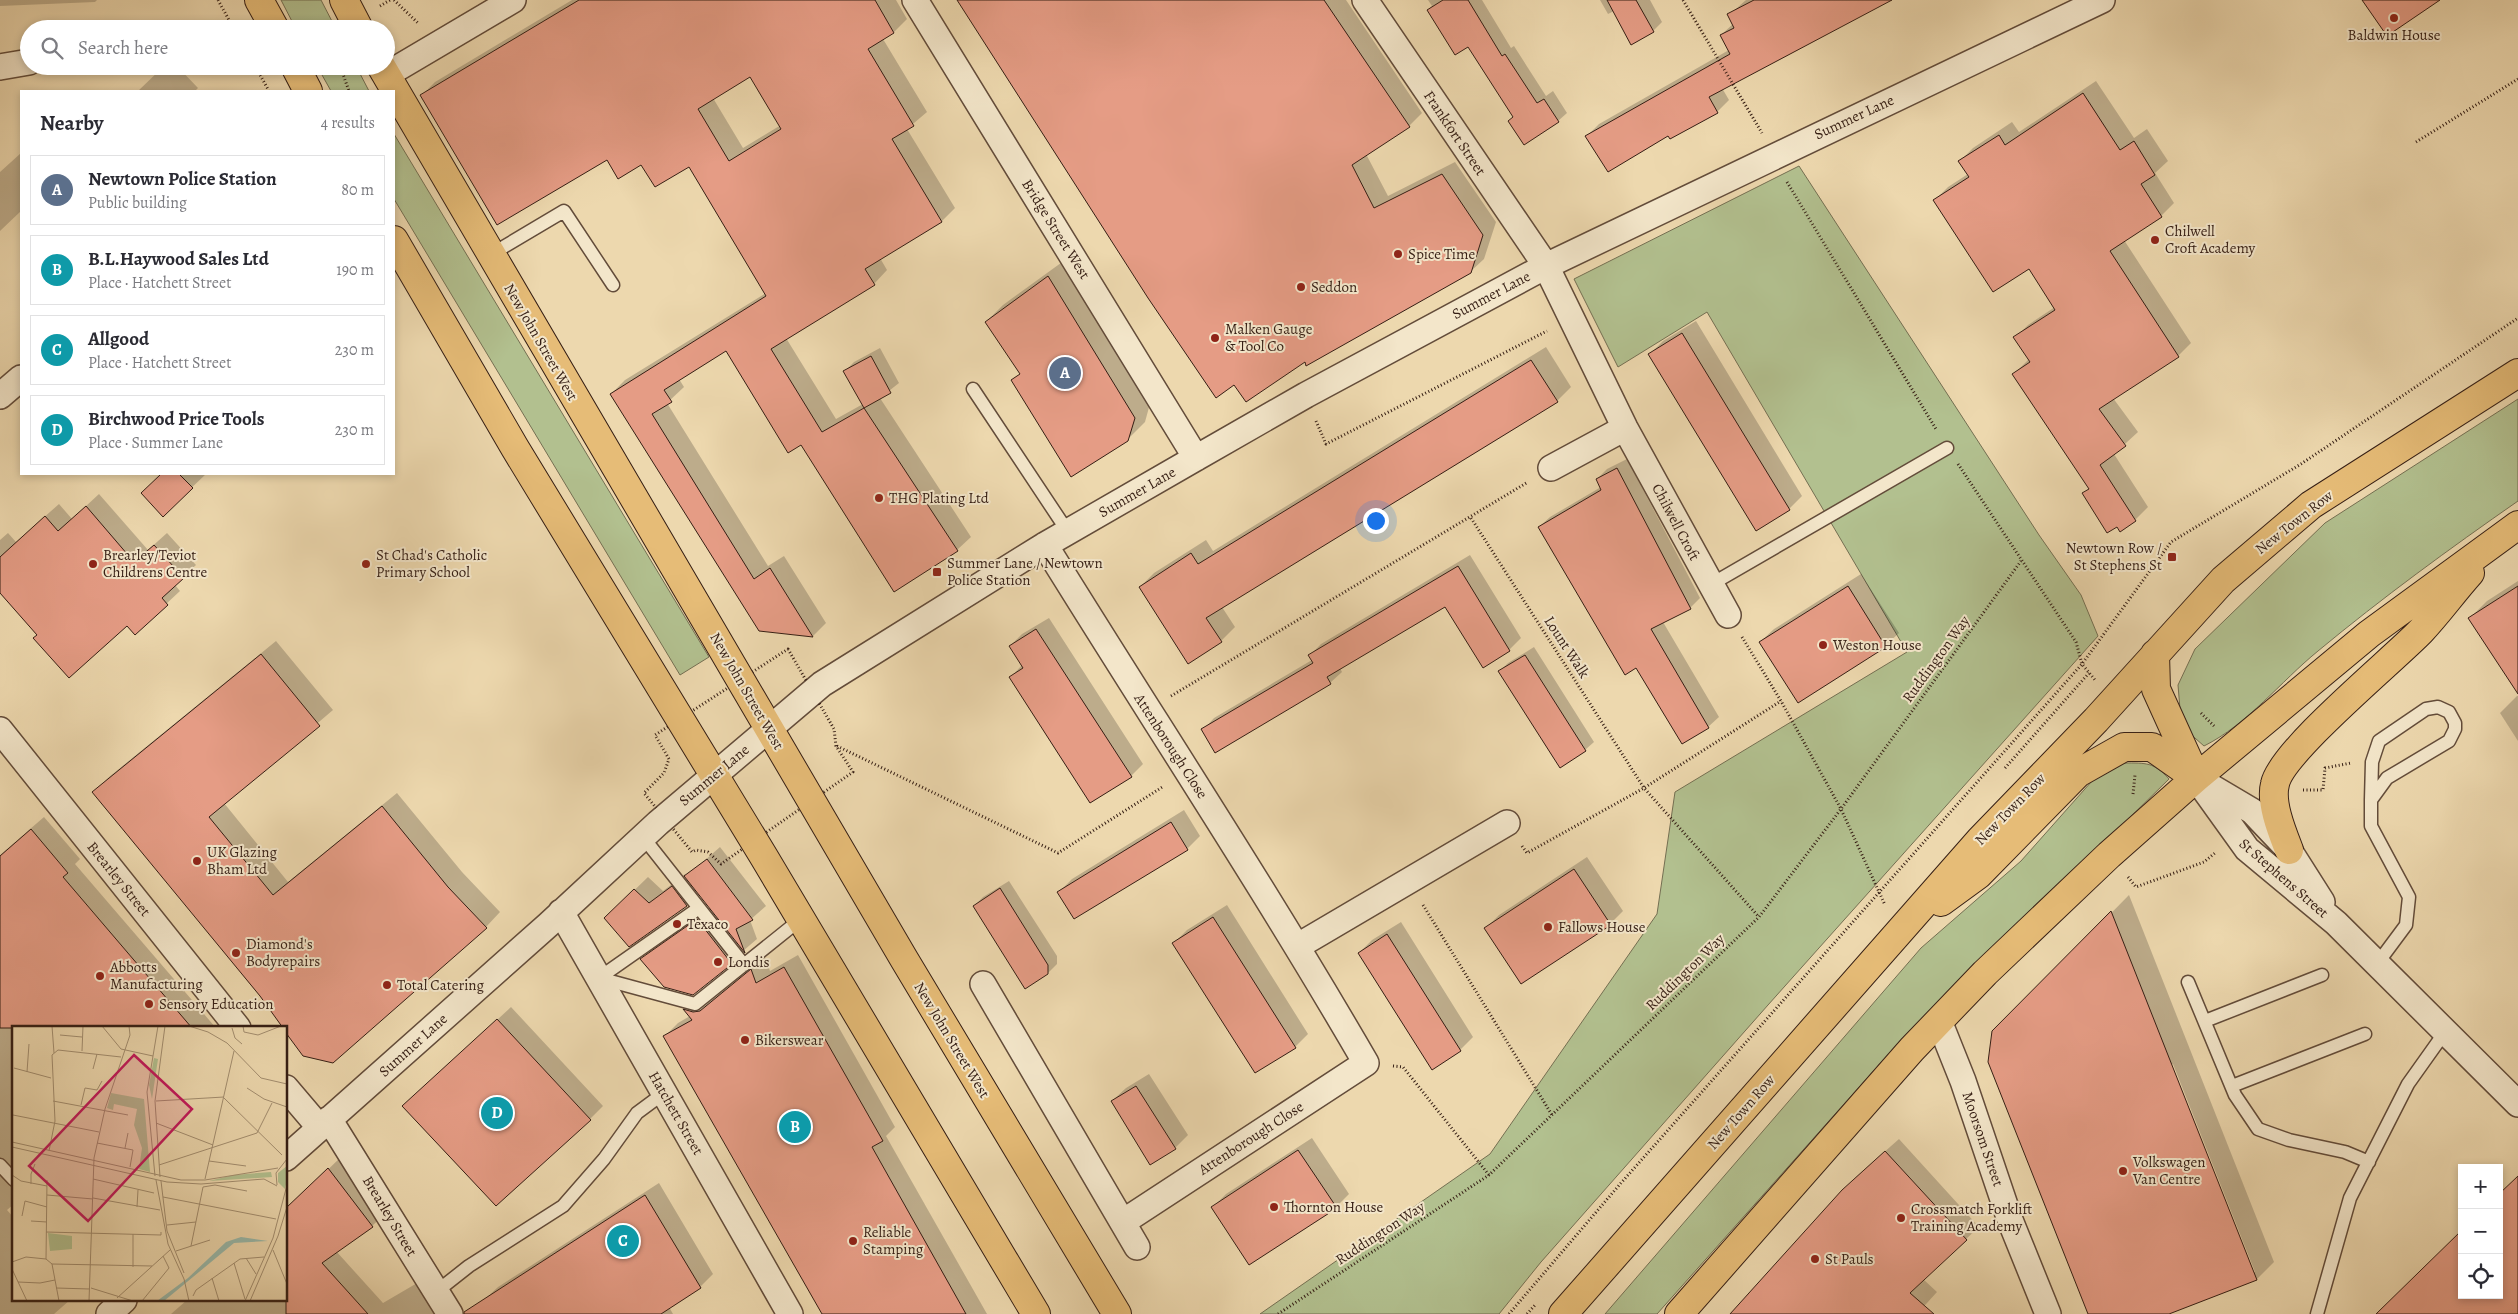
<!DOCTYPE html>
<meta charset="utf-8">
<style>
:root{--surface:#fff;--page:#f7f7f7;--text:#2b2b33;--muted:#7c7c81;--line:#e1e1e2;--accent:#8f2418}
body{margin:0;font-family:Alegreya,serif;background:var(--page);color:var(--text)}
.controls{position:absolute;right:15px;bottom:15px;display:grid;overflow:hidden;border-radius:0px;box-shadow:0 2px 8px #0003}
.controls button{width:45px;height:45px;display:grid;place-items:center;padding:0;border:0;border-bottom:1px solid var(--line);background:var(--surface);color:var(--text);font:25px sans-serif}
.you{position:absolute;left:1375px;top:520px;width:18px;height:18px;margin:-12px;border:4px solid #fff;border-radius:50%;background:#1a73e8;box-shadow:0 0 0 8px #1a73e833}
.badge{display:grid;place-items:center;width:32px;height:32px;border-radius:50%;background:var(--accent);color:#fff;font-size:16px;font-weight:700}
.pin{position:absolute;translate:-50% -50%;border:2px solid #fff;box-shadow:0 1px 5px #0006}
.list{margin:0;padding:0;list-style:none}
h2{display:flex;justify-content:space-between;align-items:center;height:65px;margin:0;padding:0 20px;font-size:21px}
h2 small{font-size:16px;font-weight:400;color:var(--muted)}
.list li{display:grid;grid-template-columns:32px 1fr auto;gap:15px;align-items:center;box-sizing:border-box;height:70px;margin:0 10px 10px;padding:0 10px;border:1px solid var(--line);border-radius:0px}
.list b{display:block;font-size:19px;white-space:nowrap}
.list p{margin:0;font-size:16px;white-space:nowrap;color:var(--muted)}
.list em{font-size:16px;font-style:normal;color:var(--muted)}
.icon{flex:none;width:28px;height:28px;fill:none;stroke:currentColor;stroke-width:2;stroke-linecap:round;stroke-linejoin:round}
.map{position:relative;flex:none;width:2518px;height:1314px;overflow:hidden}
.search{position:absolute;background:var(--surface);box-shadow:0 2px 8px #0003;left:20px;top:20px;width:375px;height:55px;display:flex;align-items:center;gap:12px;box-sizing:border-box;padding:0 18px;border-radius:28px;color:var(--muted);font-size:19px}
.panel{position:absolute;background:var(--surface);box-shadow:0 2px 8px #0003;left:20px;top:90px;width:375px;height:385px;border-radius:0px}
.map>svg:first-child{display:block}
</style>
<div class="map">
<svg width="2518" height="1314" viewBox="0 0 2518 1314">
<rect width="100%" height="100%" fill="#edd8ae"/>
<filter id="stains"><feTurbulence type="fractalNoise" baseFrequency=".004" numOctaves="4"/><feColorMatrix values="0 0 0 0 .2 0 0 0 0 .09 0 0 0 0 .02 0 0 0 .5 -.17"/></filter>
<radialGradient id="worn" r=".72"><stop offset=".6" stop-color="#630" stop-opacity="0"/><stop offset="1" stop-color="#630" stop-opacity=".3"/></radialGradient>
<path fill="#b2c08f" stroke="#746f52" d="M281,0H321L336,29H296Z
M317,66H356L369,91H331Z
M394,134L709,657L680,675L394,199Z
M1799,166L2039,535L2081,595L2098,636L1768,1005L1541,1262L1499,1314H1260L1490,1154L1657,914L1675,792L1907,652L1707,312L1618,367L1574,279Z
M2518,399V501C2449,549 2382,598 2318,651C2280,682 2248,724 2204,746L2187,731L2180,709L2178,685L2195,649L2325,523Z
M2124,763C2146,763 2154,762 2169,779L1885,1058L1657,1314H1605L1921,948L2021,861L2092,781Z"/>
<path fill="#0003" fill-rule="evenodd" d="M0,0H97L95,2L0,6Z
M572,0H896L907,19L894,32L883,39L927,112L907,129L955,208L941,222L880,258L887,270L874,284L786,338L836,419L863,404L845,371L854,362L880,348L899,383L880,398L971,537L957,550L801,444L726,349L679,379L684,387L667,403L768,566L784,556L826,623L813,636L760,630L611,394L625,380L766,293L689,165L642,163L607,158L421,96L435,82ZM751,76L781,125L743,148L713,98Z
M959,0H1346L1422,113L1409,126L1366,154L1388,196L1455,162L1496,222L1484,259L1470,272Z
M1428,0H1482L1511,48L1514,46L1546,96L1553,91L1567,113L1558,121L1514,116L1468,45L1428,10L1432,6Z
M1600,0H1650L1662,22L1653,31L1614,11L1608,14Z
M1746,0H1888L1722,88L1729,100L1717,112L1669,134L1587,136L1599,124L1729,50L1721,35L1734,23L1729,15Z
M164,66H177L198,88L195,91H138Z
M2096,81L2134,138L2147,129L2168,161L2155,173L2174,203L2161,216L2124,240L2191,343L2178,356L2113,398L2138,432L2114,454L2148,507L2135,520L2117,526L2083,494L2089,488L2014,374L2029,359L2015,338L2028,325L2055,307L2029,267L1935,200L1948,187L1968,174L1960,161L1973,148L2012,122L2019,132Z
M21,153V211L0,231V172Z
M1065,260L1151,400L1145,422L1127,440L1013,380L1021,373L986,322L1003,305Z
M1696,321L1802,496L1789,509L1650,354L1663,341Z
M1546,347L1571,387L1557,401L1222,607L1235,627L1221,641L1140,587L1154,573L1206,540L1213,551Z
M1627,459L1700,598L1690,608L1663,622L1719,717L1708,727L1637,666L1539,527L1550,517L1601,487L1597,479L1607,469Z
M162,474H206L163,515L142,493Z
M99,494L148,550L167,533L196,565L175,585L180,591L135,633L127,624L39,634L0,591V540L8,533L16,542L59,504L72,519Z
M1470,555L1521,638L1509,650L1483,666L1446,605L1340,668L1342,672L1330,683L1203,730L1214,718L1312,660L1310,655L1321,644Z
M1861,574L1899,633L1885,646L1760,642L1774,629Z
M2518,581V692L2470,618L2487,601Z
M1049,618L1143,764L1131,776L1011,677L1022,665L1010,646L1022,634Z
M276,641L333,710L224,803L288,882L397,793L462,872L500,912L486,927L286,1028L94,792L109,777Z
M1534,647L1594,742L1585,750L1500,671L1508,663Z
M2517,696H2518V741L2500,713Z
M1184,810L1200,836L1187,849L1059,892L1072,879Z
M44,817L80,859L75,864L216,1028H14V1204L7,1210L14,1218V1300H70L54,1314H0V855Z
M720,847L766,906L750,920L757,939L693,994L642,959L655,946L710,907L699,893L686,905L630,945L619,905L648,877L663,891L685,874L687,876Z
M1587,857L1623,911L1610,924L1486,928L1499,915Z
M1009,881L1057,956V964L1048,973L974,906L983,897Z
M2129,895L2274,1262L2257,1279L2166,1314H2089L1994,1032ZM2173,1064L2255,1272H2253L2171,1065Z
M1227,905L1308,1034L1295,1047L1256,1072L1174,943L1187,930Z
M1401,922L1473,1037L1460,1050L1359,953L1372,940Z
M798,955L895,1127L886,1136L987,1314H823L665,1036L678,1023L690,1016L685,1009L697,996L707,999L714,998L765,957L770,971Z
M511,1007L603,1106L590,1119L417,1094Z
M1149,1074L1188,1135L1175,1148L1112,1101L1126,1088Z
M1312,1138L1349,1194L1336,1207H1213L1226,1194Z
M1899,1139L1979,1227L1923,1279L1937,1292L1917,1314H1731L1856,1177Z
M342,1156L386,1213L372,1226L336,1251L383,1303L424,1279L445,1314H171L187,1300H286V1210Z
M659,1183L713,1274L700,1287L669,1307L673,1314H493L484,1300L498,1287Z"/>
<path fill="#e59c85" stroke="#351e14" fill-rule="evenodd" d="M579,0H875L894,33L868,49L914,126L892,139L942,222L865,269L875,285L771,349L822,432L864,408L958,551L894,592L801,445L788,453L726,351L664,390L672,402L652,414L754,579L770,568L813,637L759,631L610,394L766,296L689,167L655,187L641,165L618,179L607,160L497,225L420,95ZM750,77L781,129L729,161L698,109Z
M957,0H1324L1410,127L1352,165L1374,208L1442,174L1483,235L1471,273L1306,366L1305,362L1246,402L1234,385L1216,398L1148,298Z
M1443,0H1468L1502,56L1505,54L1537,103L1544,99L1559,122L1524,145L1508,121L1513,117L1468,47L1455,55L1427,10Z
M1607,0H1636L1654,32L1631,45Z
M1754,0H1892L1709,97L1718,113L1670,139L1668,136L1608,172L1585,136L1730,54L1720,35L1734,28L1727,14Z
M2362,0H2440L2387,36Z
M2083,93L2120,150L2134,141L2155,175L2141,184L2162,217L2110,251L2179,357L2099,409L2126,446L2100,465L2136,521L2120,532L2117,527L2107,533L2082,493L2089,489L2012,374L2030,362L2013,337L2055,310L2029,269L1993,292L1933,200L1969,177L1958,161L1999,135L2005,145Z
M1048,276L1135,418L1128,441L1071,477L1011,380L1020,374L985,322Z
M1682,333L1790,510L1756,531L1648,354Z
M871,356L891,393L864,408L843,371Z
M1531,360L1558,402L1206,618L1222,642L1188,664L1139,587L1191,553L1198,564Z
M1617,468L1691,609L1651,629L1709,728L1682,744L1636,668L1625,675L1538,527L1601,490L1596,479Z
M161,474H179L193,488L163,517L141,493Z
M86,506L134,562L154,545L184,578L162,598L168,605L135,635L127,626L69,678L33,638L37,635L0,593V557L45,516L58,531Z
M1458,566L1510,651L1483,668L1445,607L1327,677L1331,684L1215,753L1201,729L1313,663L1308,655Z
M1848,586L1886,647L1798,703L1759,642Z
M2518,586V694L2468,618Z
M1036,629L1132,777L1090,803L1009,677L1023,668L1009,646Z
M261,654L320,726L209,817L273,895L382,806L448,887L487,928L333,1063L303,1056L286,1033V1028H283L260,996L92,792Z
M1525,655L1586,751L1560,768L1498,671Z
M1171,822L1188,850L1074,919L1057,892Z
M31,829L68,873L63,877L192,1028H0V856Z
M707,859L753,920L736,929L745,953L684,876Z
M1574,869L1611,925L1521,984L1484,928Z
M672,886L687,906L629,947L604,918L634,889L649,903Z
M1000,888L1048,965V974L1025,989L973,906Z
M2111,911L2257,1280L2169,1314H2088L1988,1062L1992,1031Z
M1213,917L1296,1048L1255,1073L1172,943Z
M697,919L732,964L693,995L664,987L640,959Z
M1387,934L1461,1051L1432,1070L1358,953Z
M784,967L883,1141L872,1147L966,1314H822L663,1036L692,1020L683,1009L693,1012L700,1011L751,969L756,983Z
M497,1019L591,1120L496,1206L402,1106Z
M1136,1086L1176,1149L1150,1165L1111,1101Z
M1298,1150L1337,1208L1249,1265L1211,1207Z
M1885,1151L1967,1240L1910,1293L1934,1314H1730L1842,1190Z
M328,1168L373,1227L322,1263L368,1314H286V1208Z
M2518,1176V1314H2376L2462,1230V1295H2499V1194Z
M645,1195L701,1288L661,1314H464V1312Z"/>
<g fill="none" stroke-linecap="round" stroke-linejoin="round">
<g stroke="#634c3a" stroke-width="15">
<path id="service" d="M490,255L564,211L613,285
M973,389L1068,532
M1710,585L1947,448
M2371,800L2387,778L2449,741L2455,729V723L2449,712L2438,707L2426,709L2379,741L2372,762L2371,800V826L2409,897L2406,925L2377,964
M643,837L744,965
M599,978L695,1004L801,919
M599,978L699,908
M2188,982L2235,1095L2258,1129L2289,1140L2345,1152L2369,1162
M2205,1021L2322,975
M2232,1086L2365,1034
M0,1165L14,1180
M436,1292L469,1266L563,1206L604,1159L637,1113L664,1093
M2317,1314L2350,1198L2408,1084L2445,1032"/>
</g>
<g stroke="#634c3a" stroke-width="28">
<path id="minor" d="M915,0L1196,458
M1365,0L1546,266L1625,428L1728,615
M0,67L29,62
M386,75L513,0
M0,396L21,378
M1551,468L1625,428
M1045,545C1152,718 1264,887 1366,1063L1123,1222
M0,730L238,1028
M2196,778L2247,849L2336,923L2518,1104
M2203,782L2252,811L2289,850L2322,902
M561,912L790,1314
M1298,946L1507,823
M983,984L1137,1247
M1939,1021L1963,1081L2010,1220L2048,1314
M286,1088L320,1128
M329,1119L450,1314
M286,1158L548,925L658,823L822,684L1045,545L1196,458L1306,395L1546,266L2102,0
M109,1314L124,1300"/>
</g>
<g stroke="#351e14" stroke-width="30">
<path id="trunk" d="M259,0L275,29
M344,0L359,29
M295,66L308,91
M381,66L904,959L1117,1314
M394,240L515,448L764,857L1036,1314
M2155,654L2156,689L2195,775
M2289,850C2282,832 2270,803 2275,784C2281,752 2393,660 2421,631C2438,613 2453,592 2470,573
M1941,902L1978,875L2078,773L2124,747H2152L2196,778
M1563,1314L1980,840L2096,720L2223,580L2311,505L2518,373
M1679,1314L1912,1049L1985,973L2109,855L2196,778L2369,634L2518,525"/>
</g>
<path stroke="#351e14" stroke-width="3" stroke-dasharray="1 2.5" stroke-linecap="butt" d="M218,0L234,29
M394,0L419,24
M1683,0L1762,133
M380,6L390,0
M255,66L269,91
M340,66L349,91
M2416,142L2518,79
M1787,182L1936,429
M1316,421L1326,444L1547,331
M1958,464L2076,642L2082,664L2095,680
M1471,518L1644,788L1759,917
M1742,637L1781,701L1841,809L1885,905
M788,649L834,729L836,746L853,772L721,864L708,852L696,850L692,852L644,793L664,773L669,759L655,735Z
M1171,696L1528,482
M2201,713L2214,726
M837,746L1058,853L1164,786
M2005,768L2089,673
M2303,790H2323L2325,768L2351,763
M2133,794L2135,775
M1522,846L1527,853L1644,788L1781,701
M2128,877L2136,887L2204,862L2215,853
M1423,905L1552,1115
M1393,1066L1403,1067L1489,1175
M1278,1314L1489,1175L1759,917L1841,809L2021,561
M1509,1314L1621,1183L2082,664L2171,542L2301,464L2518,318
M1527,1314L1535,1305"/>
<use href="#service" stroke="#f3e6ca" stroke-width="12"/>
<use href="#minor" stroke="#f3e6ca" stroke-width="25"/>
<use href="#trunk" stroke="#e6bc77" stroke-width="28"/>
</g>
<g fill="#8f2418" stroke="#f3e6ca" stroke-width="2">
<circle cx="2394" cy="18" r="5"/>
<circle cx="2155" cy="240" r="5"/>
<circle cx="1398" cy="254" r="5"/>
<circle cx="1301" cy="287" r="5"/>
<circle cx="1215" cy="338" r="5"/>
<circle cx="879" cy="498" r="5"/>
<rect x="2167" y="552" width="10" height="10" rx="2.5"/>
<circle cx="93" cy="564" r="5"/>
<circle cx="366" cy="564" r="5"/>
<rect x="932" y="567" width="10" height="10" rx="2.5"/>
<circle cx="1823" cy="645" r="5"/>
<circle cx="197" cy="861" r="5"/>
<circle cx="677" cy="924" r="5"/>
<circle cx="1548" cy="927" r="5"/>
<circle cx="236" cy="953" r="5"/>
<circle cx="718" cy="962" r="5"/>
<circle cx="100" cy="976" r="5"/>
<circle cx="387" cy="985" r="5"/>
<circle cx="149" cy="1004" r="5"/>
<circle cx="745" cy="1040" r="5"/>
<circle cx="2123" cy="1171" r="5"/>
<circle cx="1274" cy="1207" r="5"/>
<circle cx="1901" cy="1218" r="5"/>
<circle cx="853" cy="1241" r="5"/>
<circle cx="1815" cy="1259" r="5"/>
</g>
<g text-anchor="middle" stroke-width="4" stroke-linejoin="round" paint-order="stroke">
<g font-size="15" fill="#351e14" stroke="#f3e6ca" text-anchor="start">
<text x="2394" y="40" text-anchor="middle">Baldwin House</text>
<text x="2165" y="236">Chilwell<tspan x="2165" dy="17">Croft Academy</tspan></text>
<text x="1408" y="259">Spice Time</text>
<text x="1311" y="292">Seddon</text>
<text x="1225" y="334">Malken Gauge<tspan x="1225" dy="17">&amp; Tool Co</tspan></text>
<text x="889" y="503">THG Plating Ltd</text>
<text x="2162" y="553" text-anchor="end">Newtown Row /<tspan x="2162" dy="17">St Stephens St</tspan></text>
<text x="103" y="560">Brearley/Teviot<tspan x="103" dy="17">Childrens Centre</tspan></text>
<text x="376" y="560">St Chad's Catholic<tspan x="376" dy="17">Primary School</tspan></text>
<text x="947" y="568">Summer Lane / Newtown<tspan x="947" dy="17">Police Station</tspan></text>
<text x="1833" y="650">Weston House</text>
<text x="207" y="857">UK Glazing<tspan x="207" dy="17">Bham Ltd</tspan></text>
<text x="687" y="929">Texaco</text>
<text x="1558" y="932">Fallows House</text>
<text x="246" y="949">Diamond's<tspan x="246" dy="17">Bodyrepairs</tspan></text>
<text x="728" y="967">Londis</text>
<text x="110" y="972">Abbotts<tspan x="110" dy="17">Manufacturing</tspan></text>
<text x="397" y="990">Total Catering</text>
<text x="159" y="1009">Sensory Education</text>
<text x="755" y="1045">Bikerswear</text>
<text x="2133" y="1167">Volkswagen<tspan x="2133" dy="17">Van Centre</tspan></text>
<text x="1284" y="1212">Thornton House</text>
<text x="1911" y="1214">Crossmatch Forklift<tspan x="1911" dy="17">Training Academy</tspan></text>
<text x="863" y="1237">Reliable<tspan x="863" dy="17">Stamping</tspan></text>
<text x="1825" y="1264">St Pauls</text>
</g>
<g font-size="15" fill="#351e14" stroke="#f3e6ca">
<text transform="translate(1854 117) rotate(-25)" y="5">Summer Lane</text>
<text transform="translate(1455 133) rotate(56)" y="5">Frankfort Street</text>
<text transform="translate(1056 229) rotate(58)" y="5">Bridge Street West</text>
<text transform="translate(1491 295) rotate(-28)" y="5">Summer Lane</text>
<text transform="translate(541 342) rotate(60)" y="5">New John Street West</text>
<text transform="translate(1137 492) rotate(-30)" y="5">Summer Lane</text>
<text transform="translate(1676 522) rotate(62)" y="5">Chilwell Croft</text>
<text transform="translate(2294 522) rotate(-38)" y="5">New Town Row</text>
<text transform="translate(1567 647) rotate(57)" y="5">Lount Walk</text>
<text transform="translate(1936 659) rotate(-54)" y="5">Ruddington Way</text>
<text transform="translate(747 691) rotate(60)" y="5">New John Street West</text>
<text transform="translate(1171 746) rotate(57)" y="5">Attenborough Close</text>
<text transform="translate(714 775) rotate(-40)" y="5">Summer Lane</text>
<text transform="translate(2010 809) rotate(-46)" y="5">New Town Row</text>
<text transform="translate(2284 878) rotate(41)" y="5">St Stephens Street</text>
<text transform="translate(119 879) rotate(51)" y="5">Brearley Street</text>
<text transform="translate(1685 972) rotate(-44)" y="5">Ruddington Way</text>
<text transform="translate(952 1040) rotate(59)" y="5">New John Street West</text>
<text transform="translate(413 1045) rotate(-42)" y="5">Summer Lane</text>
<text transform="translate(1741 1112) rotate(-49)" y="5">New Town Row</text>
<text transform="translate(676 1113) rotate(60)" y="5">Hatchett Street</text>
<text transform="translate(1251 1138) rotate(-33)" y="5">Attenborough Close</text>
<text transform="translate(1983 1139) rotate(71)" y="5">Moorsom Street</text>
<text transform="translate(390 1216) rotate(59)" y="5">Brearley Street</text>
<text transform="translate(1380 1233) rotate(-33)" y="5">Ruddington Way</text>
</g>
</g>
<g transform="translate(12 1026)">
<rect width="275" height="275" fill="#edd8ae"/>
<path d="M142,32L146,33L140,73L137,59ZM99,67L132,73L138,146L127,143L130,122L122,99L125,83L102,78L101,84L95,82ZM275,140V154L273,163L266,156V147ZM259,146L260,151L197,155L221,149ZM36,207L60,210V223L38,225Z" fill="#b2c08f"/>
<path d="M229,211L256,215L222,217L152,275H145L176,252L214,216Z" fill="#99baac"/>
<path fill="none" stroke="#a38e70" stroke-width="1" d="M40,0L42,27M90,0L109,23L141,30M177,0L196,6L215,17L249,52L275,58M231,0L232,6L246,9L269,0M220,2L223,12L230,18M48,9L70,11M70,25L71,0M2,42L39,52M81,43L85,28M15,46L17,18M235,62L252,73L275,81M212,72L270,129M41,75L116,89M144,75L212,71M69,79L73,62L85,64L90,55M1,89L87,106M144,97L201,119M0,116L169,154H193L266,142M85,117L121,124L118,141M0,121L155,156L189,158L252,153L265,160M113,122L116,107M37,125L43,95L40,29L46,24L109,31M197,135L234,140M147,139L245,107L260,77M0,149L9,155L35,160M143,150L135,66L146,0M148,151L143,75L153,0M81,153L142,167M193,153L222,25M144,154L156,218L172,253L177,275M149,155L155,205L172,247M19,158V148L23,138M265,159L264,147L275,133M35,169L81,173M151,171L264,193M81,172L148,184M125,181L126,164M10,190L13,175L35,181M19,195L35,196M155,199L184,196M34,206L149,209V206M179,220L191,161L203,159L235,165M261,224L275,258M164,225L198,214M234,232L244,248M34,233L35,154M0,236L14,231L34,233L40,238L47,275M222,237L233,273M40,238L140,240M121,241V208M0,243L15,275M200,252L207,275M6,256L28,257L43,254M44,262L78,263M79,262L121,275M181,270L184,264L228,233L252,231M105,272L158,224M77,275L82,132L93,83L118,9L117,0M130,275L157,242L151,230M233,275L261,212L275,159M238,275L266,210L275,181"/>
<path fill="#c2185b" fill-opacity="0.15" stroke="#c2185b" stroke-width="2.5" d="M122,29L180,83L76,195L17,140Z"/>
<rect width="275" height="275" fill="none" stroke="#351e14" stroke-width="2.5"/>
</g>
<rect width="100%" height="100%" filter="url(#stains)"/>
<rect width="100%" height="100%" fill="url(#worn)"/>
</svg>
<div class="controls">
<button>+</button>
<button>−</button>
<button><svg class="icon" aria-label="locate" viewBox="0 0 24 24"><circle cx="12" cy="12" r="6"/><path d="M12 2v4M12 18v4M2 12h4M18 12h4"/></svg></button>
</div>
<div class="you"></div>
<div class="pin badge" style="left:1065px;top:373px;background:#5c6f8a">A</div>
<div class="pin badge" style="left:795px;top:1127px;background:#0f9aa8">B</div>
<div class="pin badge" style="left:623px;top:1241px;background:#0f9aa8">C</div>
<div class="pin badge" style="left:497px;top:1113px;background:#0f9aa8">D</div>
<div class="search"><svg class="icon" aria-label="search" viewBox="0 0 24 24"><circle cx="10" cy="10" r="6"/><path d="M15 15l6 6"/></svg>Search here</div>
<section class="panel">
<h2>Nearby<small>4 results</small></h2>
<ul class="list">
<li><span class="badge" style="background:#5c6f8a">A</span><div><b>Newtown Police Station</b><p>Public building</p></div><em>80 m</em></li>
<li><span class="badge" style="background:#0f9aa8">B</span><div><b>B.L.Haywood Sales Ltd</b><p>Place · Hatchett Street</p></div><em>190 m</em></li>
<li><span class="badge" style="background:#0f9aa8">C</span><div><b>Allgood</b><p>Place · Hatchett Street</p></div><em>230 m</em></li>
<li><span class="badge" style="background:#0f9aa8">D</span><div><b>Birchwood Price Tools</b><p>Place · Summer Lane</p></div><em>230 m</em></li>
</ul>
</section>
</div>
